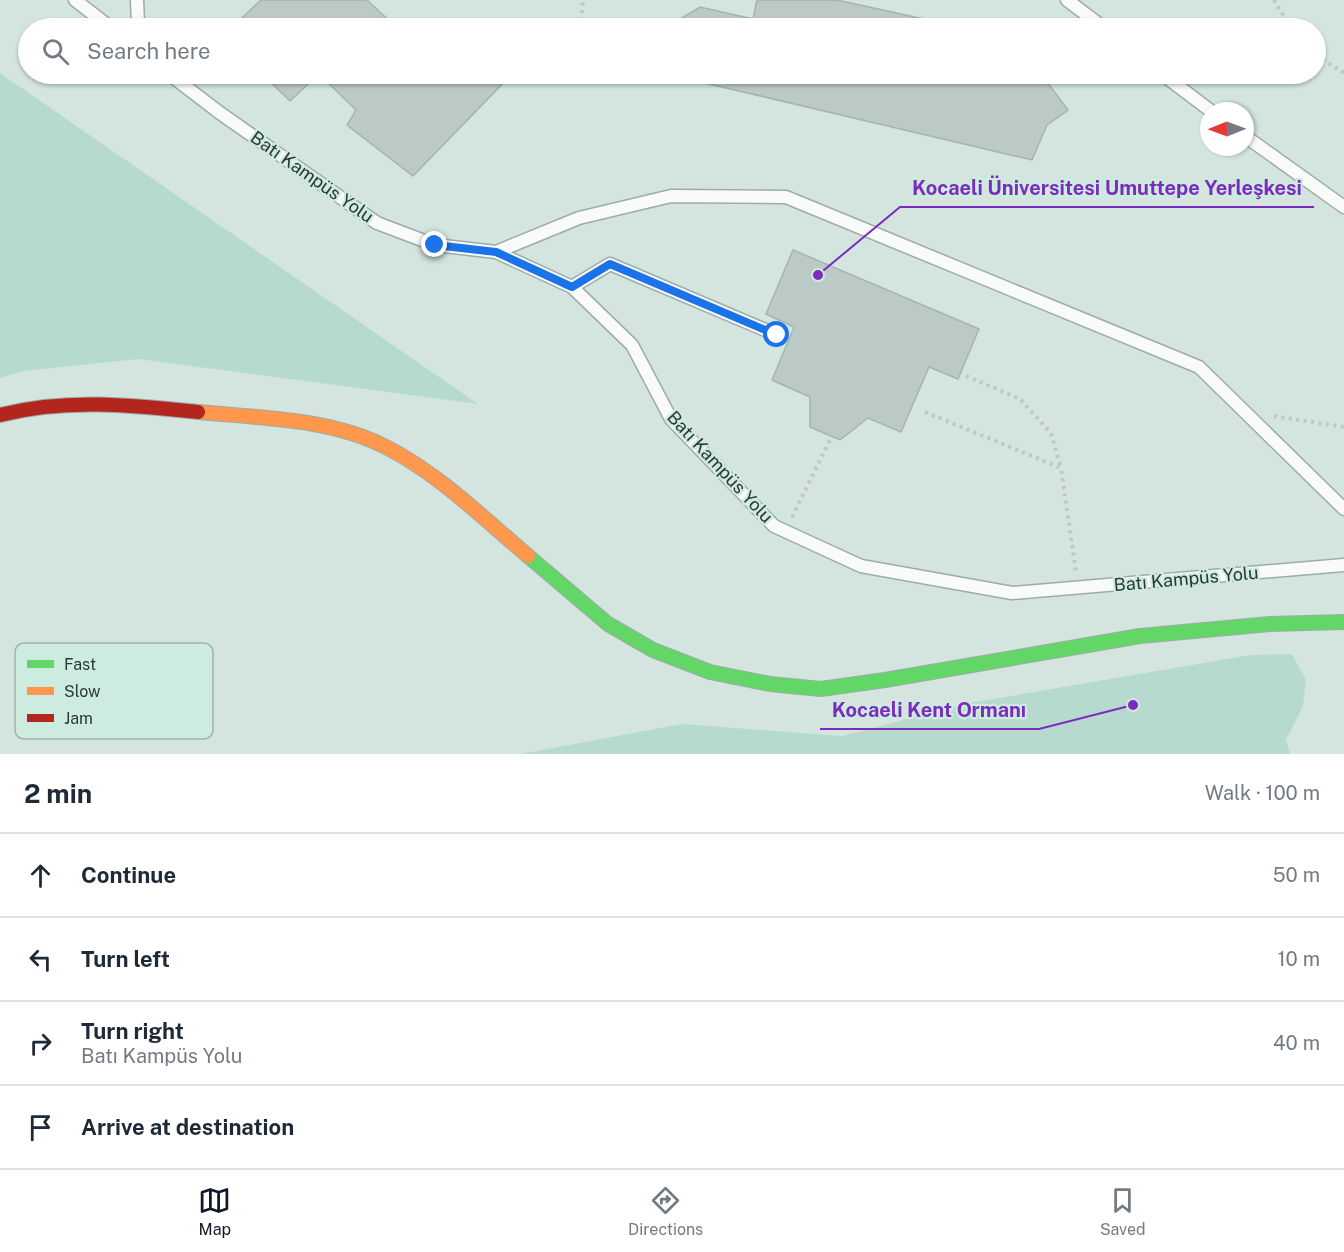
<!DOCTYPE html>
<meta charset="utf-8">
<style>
:root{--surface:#fff;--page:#f6f6f7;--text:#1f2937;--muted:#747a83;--line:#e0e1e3;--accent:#111827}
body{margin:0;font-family:"Public Sans",sans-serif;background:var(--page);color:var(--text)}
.compass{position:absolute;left:1200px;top:102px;width:54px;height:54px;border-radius:50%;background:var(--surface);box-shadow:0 2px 4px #0004;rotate:269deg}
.stop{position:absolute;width:18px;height:18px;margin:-14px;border:4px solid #1a73e8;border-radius:50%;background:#fff}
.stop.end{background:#1a73e8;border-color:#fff;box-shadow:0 2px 6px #0008}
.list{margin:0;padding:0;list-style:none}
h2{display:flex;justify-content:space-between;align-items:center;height:78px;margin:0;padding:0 24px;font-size:26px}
h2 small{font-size:20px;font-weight:400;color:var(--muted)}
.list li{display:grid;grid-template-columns:39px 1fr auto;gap:18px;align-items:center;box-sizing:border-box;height:84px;padding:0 24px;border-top:2px solid var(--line)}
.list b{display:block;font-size:22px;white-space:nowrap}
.list p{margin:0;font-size:20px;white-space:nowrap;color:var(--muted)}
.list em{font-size:20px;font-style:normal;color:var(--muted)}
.icon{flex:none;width:33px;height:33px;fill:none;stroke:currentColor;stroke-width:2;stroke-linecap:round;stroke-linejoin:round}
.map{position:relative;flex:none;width:1344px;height:754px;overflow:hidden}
.search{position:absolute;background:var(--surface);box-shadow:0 2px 4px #0004;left:18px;right:18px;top:18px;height:66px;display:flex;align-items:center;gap:15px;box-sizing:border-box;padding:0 21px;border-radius:33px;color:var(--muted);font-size:22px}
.sheet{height:414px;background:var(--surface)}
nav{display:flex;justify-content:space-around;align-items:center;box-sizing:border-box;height:84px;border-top:2px solid var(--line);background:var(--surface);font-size:16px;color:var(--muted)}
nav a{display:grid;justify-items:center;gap:3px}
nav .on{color:var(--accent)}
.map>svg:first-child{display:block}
</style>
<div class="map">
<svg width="1344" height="754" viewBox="0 0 1344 754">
<rect width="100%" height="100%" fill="#d4e5df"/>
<path fill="#b6dbce" d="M0,73L478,404L138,359L24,371L0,378Z
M1292,654L1306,680L1303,706L1286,740L1290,754H521L682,724L842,736L969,703L1251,655Z"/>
<path fill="#bccac5" stroke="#a6b3ae" stroke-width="1.5" d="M261,0H367L397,28H231Z
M757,0H837L965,28H665L700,7L753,19Z
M262,74H512L413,176L347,125L356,110L319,74L290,101Z
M667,74H1041L1068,110L1047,125L1032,160Z
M793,250L979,329L958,379L929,367L901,432L868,418L840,440L810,427V397L772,380L794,327L766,314Z"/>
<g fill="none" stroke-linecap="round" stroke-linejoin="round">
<g stroke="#9eaba6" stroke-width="15">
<path id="lane" d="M75,0L111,28
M137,0L138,23L140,28
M1067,0L1104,28
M169,74L220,113L377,223L435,245L496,252L572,287L632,345L671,419L774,526L861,566L1012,593L1344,565
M1162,74L1211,111
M1245,136L1344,207
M496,252L579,218L671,196L786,197L1199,367L1344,509
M572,287L610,264L777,335"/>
</g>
<g stroke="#9eaba6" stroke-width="16">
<path id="fast" d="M528,556L608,624L653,650L710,672L770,684L821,689L885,680L1140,636L1270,624L1344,622"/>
</g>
<g stroke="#9eaba6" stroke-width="16">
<path id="slow" d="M198,412C260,418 330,418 386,447C439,474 483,518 528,556"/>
</g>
<g stroke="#9eaba6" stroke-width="16">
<path id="jam" d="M0,415C66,398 131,405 198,412"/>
</g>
<path stroke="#c0c6c4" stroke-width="4" stroke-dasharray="3 4.5" stroke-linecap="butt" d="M1274,0L1291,28
M580,28L583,0
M1316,55L1344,73
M966,376L1020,399L1051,433L1061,468
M925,412L1061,468L1076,572
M1274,416L1344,427
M792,517L830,440"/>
<use href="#lane" stroke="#f9fbfa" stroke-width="12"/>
<use href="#fast" stroke="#63d668" stroke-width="14"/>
<use href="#slow" stroke="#ff974d" stroke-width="14"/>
<use href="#jam" stroke="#b3261e" stroke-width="14"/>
</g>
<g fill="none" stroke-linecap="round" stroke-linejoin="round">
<path stroke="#1a73e8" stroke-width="8" d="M435,245L496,252L572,287L610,264L777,335"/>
</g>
<g text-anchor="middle" stroke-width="4.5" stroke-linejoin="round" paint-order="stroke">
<g font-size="18" fill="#2c3733" stroke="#ceebe0">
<text transform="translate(312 177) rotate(35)" y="6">Batı Kampüs Yolu</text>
<text transform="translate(720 467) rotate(47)" y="6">Batı Kampüs Yolu</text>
<text transform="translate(1186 579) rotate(-5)" y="6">Batı Kampüs Yolu</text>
</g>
</g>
<rect x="15" y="643" width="198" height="96" rx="9" fill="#ceebe0" stroke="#9db5ac" stroke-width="1.5"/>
<rect x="27" y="660" width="27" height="8" fill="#63d668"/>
<rect x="27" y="687" width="27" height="8" fill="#ff974d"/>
<rect x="27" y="714" width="27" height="8" fill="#b3261e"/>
<g font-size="16" fill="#2c3733">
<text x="64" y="670">Fast</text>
<text x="64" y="697">Slow</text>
<text x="64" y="724">Jam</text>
</g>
<path fill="none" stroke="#7b2cbf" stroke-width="2" d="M818 275L900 207H1314M1133 705L1039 729H820"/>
<g fill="#7b2cbf" stroke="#ceebe0" stroke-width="2">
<circle cx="818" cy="275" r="6"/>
<circle cx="1133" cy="705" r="6"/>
</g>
<g font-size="20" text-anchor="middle" font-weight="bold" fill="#7b2cbf" stroke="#ceebe0" stroke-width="4.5" stroke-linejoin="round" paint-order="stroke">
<text x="1107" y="195">Kocaeli Üniversitesi Umuttepe Yerleşkesi</text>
<text x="929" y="717">Kocaeli Kent Ormanı</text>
</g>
</svg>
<svg class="compass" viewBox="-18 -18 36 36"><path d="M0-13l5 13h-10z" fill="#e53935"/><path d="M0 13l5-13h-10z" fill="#747a83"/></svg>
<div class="stop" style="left:777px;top:335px"></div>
<div class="stop end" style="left:435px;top:245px"></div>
<div class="search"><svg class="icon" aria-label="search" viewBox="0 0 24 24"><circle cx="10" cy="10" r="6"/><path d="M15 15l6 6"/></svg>Search here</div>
</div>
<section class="sheet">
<h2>2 min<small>Walk · 100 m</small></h2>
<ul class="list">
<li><svg class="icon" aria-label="ahead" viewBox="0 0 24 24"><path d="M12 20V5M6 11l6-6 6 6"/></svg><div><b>Continue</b></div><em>50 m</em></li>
<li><svg class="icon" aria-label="left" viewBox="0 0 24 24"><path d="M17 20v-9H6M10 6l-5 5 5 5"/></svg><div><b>Turn left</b></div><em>10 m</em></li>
<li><svg class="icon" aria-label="right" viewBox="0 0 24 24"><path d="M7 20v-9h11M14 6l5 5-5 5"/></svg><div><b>Turn right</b><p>Batı Kampüs Yolu</p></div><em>40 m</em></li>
<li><svg class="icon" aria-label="arrive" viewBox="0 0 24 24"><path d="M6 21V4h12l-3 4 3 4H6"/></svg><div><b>Arrive at destination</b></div></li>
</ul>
</section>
<nav>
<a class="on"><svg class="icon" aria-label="map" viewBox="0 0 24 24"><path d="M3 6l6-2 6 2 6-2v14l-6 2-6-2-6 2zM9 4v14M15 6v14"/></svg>Map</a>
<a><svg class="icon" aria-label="directions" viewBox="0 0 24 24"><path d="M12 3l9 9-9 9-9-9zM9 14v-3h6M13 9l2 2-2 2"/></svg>Directions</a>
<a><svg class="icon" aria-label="saved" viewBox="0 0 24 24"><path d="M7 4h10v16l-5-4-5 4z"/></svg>Saved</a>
</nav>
